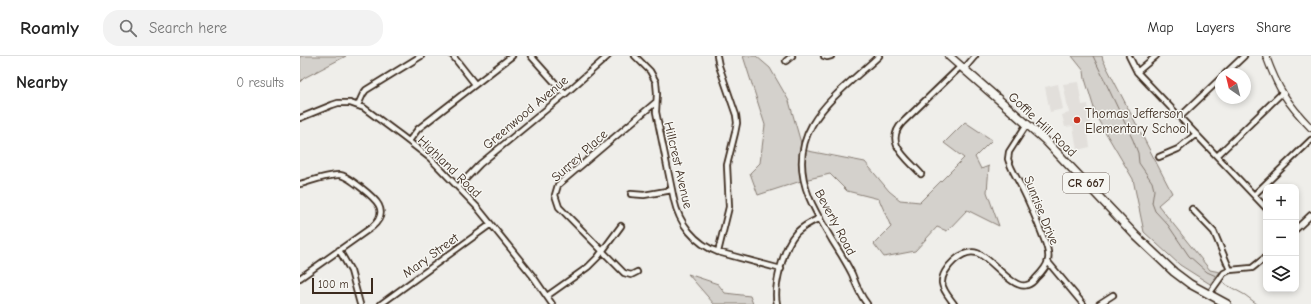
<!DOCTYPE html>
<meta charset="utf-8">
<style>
:root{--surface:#fff;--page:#f2f2f2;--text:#222;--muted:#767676;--line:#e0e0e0}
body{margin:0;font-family:"Comic Neue",sans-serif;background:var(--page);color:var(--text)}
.controls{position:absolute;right:12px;bottom:12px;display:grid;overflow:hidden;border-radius:8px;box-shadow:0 2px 6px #0003}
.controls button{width:36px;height:36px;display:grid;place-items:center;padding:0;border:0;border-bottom:1px solid var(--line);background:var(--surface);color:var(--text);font:20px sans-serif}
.compass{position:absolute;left:915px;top:12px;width:36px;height:36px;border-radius:50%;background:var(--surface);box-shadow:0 2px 6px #0003;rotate:325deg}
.scale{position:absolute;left:12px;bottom:10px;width:61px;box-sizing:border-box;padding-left:4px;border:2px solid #3b2a1e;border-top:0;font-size:11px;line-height:14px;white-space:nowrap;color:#3b2a1e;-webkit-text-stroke:3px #f6f6f2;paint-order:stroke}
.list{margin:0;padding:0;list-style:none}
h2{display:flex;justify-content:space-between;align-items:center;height:52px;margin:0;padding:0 16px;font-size:17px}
h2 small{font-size:13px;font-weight:400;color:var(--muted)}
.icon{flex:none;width:22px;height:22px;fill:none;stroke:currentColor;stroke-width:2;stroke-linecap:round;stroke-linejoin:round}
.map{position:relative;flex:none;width:1011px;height:248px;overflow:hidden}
header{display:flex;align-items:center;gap:24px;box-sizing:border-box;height:56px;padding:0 20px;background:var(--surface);border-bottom:1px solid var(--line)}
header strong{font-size:19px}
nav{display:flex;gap:22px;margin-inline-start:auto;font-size:14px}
.search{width:280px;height:36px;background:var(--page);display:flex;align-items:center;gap:10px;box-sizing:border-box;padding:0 14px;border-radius:16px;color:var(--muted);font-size:15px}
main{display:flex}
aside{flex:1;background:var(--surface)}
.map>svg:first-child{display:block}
</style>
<header>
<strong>Roamly</strong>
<div class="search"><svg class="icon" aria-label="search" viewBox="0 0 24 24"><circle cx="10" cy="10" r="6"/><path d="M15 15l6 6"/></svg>Search here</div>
<nav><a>Map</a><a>Layers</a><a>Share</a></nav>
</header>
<main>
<aside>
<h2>Nearby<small>0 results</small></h2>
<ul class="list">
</ul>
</aside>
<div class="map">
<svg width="1011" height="248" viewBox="0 0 1011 248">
<rect width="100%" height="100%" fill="#efeeea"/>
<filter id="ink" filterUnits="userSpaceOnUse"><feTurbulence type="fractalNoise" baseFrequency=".025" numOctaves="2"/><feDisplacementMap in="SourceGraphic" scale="8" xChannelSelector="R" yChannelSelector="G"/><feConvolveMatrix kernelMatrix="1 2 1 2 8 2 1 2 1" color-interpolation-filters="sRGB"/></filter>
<g filter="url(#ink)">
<path fill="#e2dfdb" d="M778,26L782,49L788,48L791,69L787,71L790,91L777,94L773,70L765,71L762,59L769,57L763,28Z
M758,28L763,53L750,56L745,31Z"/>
<path fill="#d4d1cc" stroke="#887e75" d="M0,0H46L4,22L0,26Z
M443,0H456L470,12L489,45L503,94L565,106L589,135L600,144L620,146L664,102L644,87L665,66L692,84L675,101L681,113L689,110L687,136L699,170L667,154L647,175L637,171L615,195L584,201L574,188L591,171L579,143L547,135L530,118L504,124L458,139L450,117L460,107L465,69Z
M772,0H802L803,4L872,137L858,149L910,214L920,216L910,228L880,209L844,176L833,123L797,62L785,23L784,15Z
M388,218L418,228L425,237L450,240L453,248H414Z"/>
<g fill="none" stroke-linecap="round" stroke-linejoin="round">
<path stroke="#81766d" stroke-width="1" d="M793,0L833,84L838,97L839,107L852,126L854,134L852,147L855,155L868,169L889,200L907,216L916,220
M923,225L925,228L945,239L957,248"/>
<g stroke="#3b2a1e" stroke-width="8">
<path id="minor" d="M153,0L175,28
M231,0L265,38
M335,0L350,15L356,26L357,37L356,56L374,144C379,167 395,188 418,196L481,213
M417,0L419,10L436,59L437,67L435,77L427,109L429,151L418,196
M524,0L527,1L531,0
M829,0L837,16L966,152
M486,5L492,0
M664,13L675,0
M837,16L856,0
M925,18L944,0
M58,49L63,38L66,34L121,0
M880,61L921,22
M0,62L32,49L38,47H50L64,52L103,81L130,102L177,151L232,219L252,248
M109,85L118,73L212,0
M917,100L982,37
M859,101L878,93L896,78
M621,118C607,102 583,87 603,66L661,10
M0,128C11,125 29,118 40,119C47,120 53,126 59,130C73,141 92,154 72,171L0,222
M158,131L180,108L265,38L308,0
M331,138L344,139L372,134
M954,139L1011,84
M892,153L914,176L930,214
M996,173L1011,159
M39,194L51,215L60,248
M748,206L783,248
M337,216L331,219L324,217L259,151L255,139L258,129L356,46
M909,238L924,217L930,214L952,212L966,201
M247,240L288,211L298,201L321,170
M81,248L191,168
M477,248C473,231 484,190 496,177C503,170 511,166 520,162
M567,248C560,239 556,229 552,218C546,206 539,195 532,184C524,170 515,156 509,141C482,73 536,40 579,0
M654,248C650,242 643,235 642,227C641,213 663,192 677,197C691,201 712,234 727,229C731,228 734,225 736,222C741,217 747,211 748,204C750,196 745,186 742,178C736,163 731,150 724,136C719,125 711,114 708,103L709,96L727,68
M799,248L813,239"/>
</g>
<g stroke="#3b2a1e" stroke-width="8">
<path id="tertiary" d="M966,0C978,33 987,47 1011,72"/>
</g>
<g stroke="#3b2a1e" stroke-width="10">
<path id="primary" d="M649,0L745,84L836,180L874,216L890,228L927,248"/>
</g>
<use href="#minor" stroke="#f6f6f2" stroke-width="4.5"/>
<use href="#tertiary" stroke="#f6f6f2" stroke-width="5.5"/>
<use href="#primary" stroke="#f6f6f2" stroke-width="7"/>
</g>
</g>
<circle fill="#c8321e" stroke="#f6f6f2" stroke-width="1.5" cx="777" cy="64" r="4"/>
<g text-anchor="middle" stroke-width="3" stroke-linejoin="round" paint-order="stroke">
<rect fill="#f6f6f2" stroke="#73675e" stroke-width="1" x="763" y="117" width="46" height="20" rx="3"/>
<g font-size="12" font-weight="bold" fill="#3b2a1e">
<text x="786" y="131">CR 667</text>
</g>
<g font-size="13" fill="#3b2a1e" stroke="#f6f6f2">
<text transform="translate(225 56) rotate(-40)" y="5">Greenwood Avenue</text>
<text transform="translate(743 68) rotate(43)" y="5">Goffle Hill Road</text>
<text transform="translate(279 99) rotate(-42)" y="5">Surrey Place</text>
<text transform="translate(379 109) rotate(77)" y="5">Hillcrest Avenue</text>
<text transform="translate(150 110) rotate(44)" y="5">Highland Road</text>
<text transform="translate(742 154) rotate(68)" y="5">Sunrise Drive</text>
<text transform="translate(536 166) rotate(62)" y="5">Beverly Road</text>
<text transform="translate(130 199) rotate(-36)" y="5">Mary Street</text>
</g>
<g font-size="13" fill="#3b2a1e" stroke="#f6f6f2" text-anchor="start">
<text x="785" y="62">Thomas Jefferson<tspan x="785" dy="15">Elementary School</tspan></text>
</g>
</g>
</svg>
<div class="controls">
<button>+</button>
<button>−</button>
<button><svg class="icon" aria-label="layers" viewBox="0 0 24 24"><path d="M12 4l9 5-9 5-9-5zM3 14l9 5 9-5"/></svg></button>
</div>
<svg class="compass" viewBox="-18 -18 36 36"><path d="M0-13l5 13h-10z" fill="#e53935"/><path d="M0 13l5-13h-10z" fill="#767676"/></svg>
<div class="scale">100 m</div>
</div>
</main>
